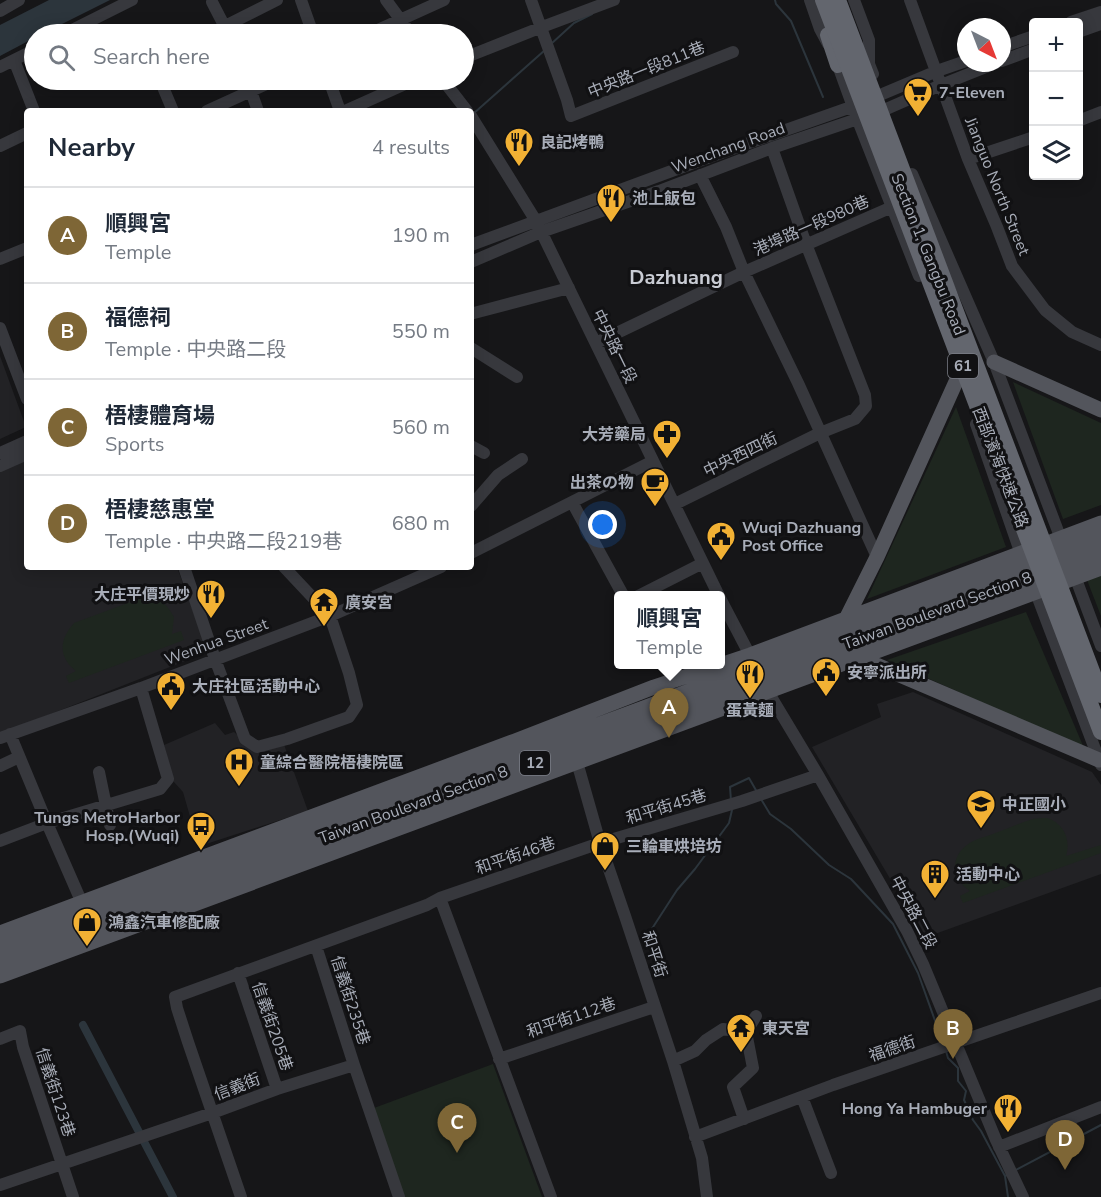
<!DOCTYPE html>
<meta charset="utf-8">
<style>
:root{--surface:#fff;--page:#f6f6f7;--text:#1f2937;--muted:#747a83;--line:#e0e1e3;--accent:#7e6636}
body{margin:0;font-family:"Nunito Sans","Noto Sans TC","Noto Sans JP",sans-serif;background:var(--page);color:var(--text)}
.controls{position:absolute;right:18px;top:18px;display:grid;overflow:hidden;border-radius:6px;box-shadow:0 3px 15px #0003}
.controls button{width:54px;height:54px;display:grid;place-items:center;padding:0;border:0;border-bottom:2px solid var(--line);background:var(--surface);color:var(--text);font:30px sans-serif}
.compass{position:absolute;left:957px;top:18px;width:54px;height:54px;border-radius:50%;background:var(--surface);box-shadow:0 3px 15px #0003;rotate:138deg}
.you{position:absolute;left:603px;top:525px;width:21px;height:21px;margin:-15px;border:4px solid #fff;border-radius:50%;background:#1a73e8;box-shadow:0 0 0 9px #1a73e833}
.badge{display:grid;place-items:center;width:39px;height:39px;border-radius:50%;background:var(--accent);color:#fff;font-size:20px;font-weight:700}
.pin{position:absolute;translate:-50% -50px;filter:drop-shadow(0 2px 3px #0008)}
.pin::after{content:'';position:absolute;top:32px;width:21px;height:18px;background:inherit;clip-path:polygon(0 0,100% 0,50% 100%)}
.popup{position:absolute;left:614px;top:591px;width:111px;height:78px;box-sizing:border-box;display:grid;place-content:center;border-radius:6px;background:var(--surface);filter:drop-shadow(0 2px 4px #0005);font-size:20px;white-space:nowrap;color:var(--muted)}
.popup b{font-size:22px;color:var(--text)}
.popup::after{content:'';position:absolute;left:50%;top:100%;margin-left:-12px;border:12px solid transparent;border-top-color:var(--surface)}
.list{margin:0;padding:0;list-style:none}
h2{display:flex;justify-content:space-between;align-items:center;height:78px;margin:0;padding:0 24px;font-size:26px}
h2 small{font-size:20px;font-weight:400;color:var(--muted)}
.list li{display:grid;grid-template-columns:39px 1fr auto;gap:18px;align-items:center;box-sizing:border-box;height:96px;padding:0 24px;border-top:2px solid var(--line)}
.list b{display:block;font-size:22px;white-space:nowrap}
.list p{margin:0;font-size:20px;white-space:nowrap;color:var(--muted)}
.list em{font-size:20px;font-style:normal;color:var(--muted)}
.icon{flex:none;width:33px;height:33px;fill:none;stroke:currentColor;stroke-width:2;stroke-linecap:round;stroke-linejoin:round}
.map{position:relative;flex:none;width:1101px;height:1197px;overflow:hidden}
.search{position:absolute;background:var(--surface);box-shadow:0 3px 15px #0003;left:24px;top:24px;width:450px;height:66px;display:flex;align-items:center;gap:15px;box-sizing:border-box;padding:0 21px;border-radius:33px;color:var(--muted);font-size:22px}
.panel{position:absolute;background:var(--surface);box-shadow:0 3px 15px #0003;left:24px;top:108px;width:450px;height:462px;border-radius:6px}
.map>svg:first-child{display:block}
</style>
<div class="map">
<svg width="1101" height="1197" viewBox="0 0 1101 1197">
<rect width="100%" height="100%" fill="#161618"/>
<path fill="#222225" d="M0,356L26,427L0,439Z
M27,459V567H177L208,652L0,734V470Z
M913,692L1092,772L1101,785V874L921,939L895,887L812,747L881,717L877,704Z
M215,723L225,735L234,732L253,748L282,739L308,811L203,845L193,827L183,792L173,781L164,745Z"/>
<path fill="#1e261f" d="M1013,382L1101,423V505L1063,519Z
M956,407L1006,547L867,599Z
M1101,575V616L1087,580Z
M144,597C160,598 166,603 174,617L172,634L181,631L184,640L69,683L66,676L76,671C58,657 59,640 74,623Z
M1026,612L1084,748L887,660Z
M1047,818C1064,823 1071,840 1066,856L1101,845V853L963,903L960,896L970,891C953,880 949,858 967,845C974,839 985,837 993,834C1006,829 1020,823 1033,819C1038,818 1042,818 1047,818Z
M493,1064L542,1197H404L374,1108Z"/>
<path fill="#2c353c" d="M49,0H110L42,34H34V38L0,56V25Z"/>
<g fill="none" stroke-linecap="round" stroke-linejoin="round">
<path stroke="#2c353c" stroke-width="2" d="M775,0L776,4L791,21L823,97
M551,44L574,23L592,14
M473,114L545,50
M761,799L770,814L791,829L829,865L851,879L893,924L918,973L943,1043
M731,801L730,787L749,778L757,792
M644,941L677,890L695,869L729,823L732,810
M946,1051L948,1058L958,1068V1081L966,1091L964,1100L973,1120L981,1131L1005,1176L1007,1175
M1014,1171L1101,1125
M1005,1176L1008,1197"/>
<path stroke="#2c353c" stroke-width="8" d="M83,1025L173,1197"/>
<path stroke="#37383d" stroke-width="12" d="M301,0L313,34
M386,0L411,34
M531,0L567,100L571,116L733,52
M810,0L820,29L828,44
M854,0L869,40V64L873,74
M910,0L968,159L997,227L1012,266L1045,310L1072,332L1101,345
M212,2L228,33
M0,11L19,0
M1071,22L1101,12
M1078,32L1101,24
M64,34L132,0
M209,34L277,0
M369,34L444,0
M1002,47L1034,36
M464,58L542,27L614,0
M14,60L34,111
M836,60L857,118L919,276
M1002,61L1034,49
M0,67L34,50
M160,80L173,111
M247,80L258,111
M329,80L340,111
M443,80L467,111
M207,111L275,80
M345,111L414,80
M471,116L536,221L719,596
M1078,121L1101,112
M0,146L27,133
M968,159L1034,137
M912,174L994,362L1064,547
M700,175L726,227L744,272L798,383L877,557
M471,245L715,155L854,106L937,71L966,61
M0,259L27,248
M471,262L541,232L659,191L772,148L884,110L941,85L996,63
M474,313L569,288
M0,328L27,399
M596,343L744,272L892,207
M471,348L517,377
M976,424L1023,560
M471,446L484,453
M0,453L27,441
M0,466L27,454
M572,502L623,595L625,596
M675,504L820,433L855,419L866,406L865,395L806,244L772,148
M471,506L498,475L522,459
M471,553L653,461
M184,567L215,659L245,739L257,747L287,739L349,717L357,705L349,673L330,616L284,567
M1073,571L1101,646
M1033,585L1101,765
M638,596L703,563
M720,598L753,661
M764,685L818,775L907,931L923,964L996,1140L1023,1197
M10,734L47,823L85,910
M0,738L141,688L330,616L441,567
M575,755L600,843L625,916L673,1061L702,1158L707,1197
M0,766L19,757
M99,772L110,825
M0,841L47,823L160,789L168,779L141,688
M440,898L551,1197
M316,946L354,1065L399,1197
M238,973L277,1089
M746,1032L756,1016
M0,1039L20,1031L23,1047L73,1197
M499,1059L654,1007
M673,1061L695,1051L706,1040L723,1029L746,1032L753,1068L733,1087L744,1119
M802,1097L831,1173
M695,1137L833,1085L1101,993
M999,1147L1101,1107
M0,1185L212,1113L277,1089L354,1065
M241,1197L188,1042L177,1008L175,997L427,905L440,898L600,843L742,801L818,775"/>
<path stroke="#53555c" stroke-width="15" d="M994,362L1101,410
M848,620L847,617L877,557L959,375
M860,658L1099,760
M0,933L515,741L654,687L750,655L1101,523
M0,947L1101,538
M0,961L1101,553
M0,976L1101,568"/>
<path stroke="#63666e" stroke-width="16" d="M828,35L838,65"/>
<path stroke="#63666e" stroke-width="16" d="M823,0L1101,732
M838,0L1101,695"/>
</g>
<defs>
<g id="supermarket-pin" transform="scale(1.5)"><path d="M0 17L-7.5 6A9.5 9.5 0 1 1 7.5 6Z" fill="#f2b134" stroke="#111113"/><path d="M-6-5.5h2.5l.6 2H6L4.5 2H-2.5L-4.4-4H-6ZM-1.5 3.2a1.3 1.3 0 1 0 .1 0ZM3 3.2a1.3 1.3 0 1 0 .1 0Z" fill="#111"/></g>
<g id="restaurant-pin" transform="scale(1.5)"><path d="M0 17L-7.5 6A9.5 9.5 0 1 1 7.5 6Z" fill="#f2b134" stroke="#111113"/><path d="M-5-6h1v4h1v-4h1v4h1v-4h1v5L-1.5 .5V6h-2V.5L-5-1ZM5-6V6H3V1.5H1.5Q1.5-4 5-6Z" fill="#111"/></g>
<g id="pharmacy-pin" transform="scale(1.5)"><path d="M0 17L-7.5 6A9.5 9.5 0 1 1 7.5 6Z" fill="#f2b134" stroke="#111113"/><path d="M-2-6h4v4h4v4h-4v4h-4v-4h-4v-4h4Z" fill="#111"/></g>
<g id="cafe-pin" transform="scale(1.5)"><path d="M0 17L-7.5 6A9.5 9.5 0 1 1 7.5 6Z" fill="#f2b134" stroke="#111113"/><path d="M-5.5-4.5H6V0H3Q3 3.5 0 3.5H-2.5Q-5.5 3.5-5.5 0ZM3-3.2v2h1.7v-2ZM-6 4.5H4V6H-6Z" fill="#111"/></g>
<g id="civic-pin" transform="scale(1.5)"><path d="M0 17L-7.5 6A9.5 9.5 0 1 1 7.5 6Z" fill="#f2b134" stroke="#111113"/><path d="M-.6-6.5H3V-4.5H.6V-3L4-1V1h2V6H-6V1h2V-1L-.6-3ZM-1.2 2.5V6h2.4V2.5Z" fill="#111"/></g>
<g id="temple-pin" transform="scale(1.5)"><path d="M0 17L-7.5 6A9.5 9.5 0 1 1 7.5 6Z" fill="#f2b134" stroke="#111113"/><path d="M0-6L5-2H3V0L6.5 2.5H4V6H1.5V3h-3V6H-4V2.5H-6.5L-3 0V-2H-5Z" fill="#111"/></g>
<g id="hospital-pin" transform="scale(1.5)"><path d="M0 17L-7.5 6A9.5 9.5 0 1 1 7.5 6Z" fill="#f2b134" stroke="#111113"/><path d="M-5-5h3v3.5h4V-5h3V5h-3V1.5h-4V5h-3Z" fill="#111"/></g>
<g id="school-pin" transform="scale(1.5)"><path d="M0 17L-7.5 6A9.5 9.5 0 1 1 7.5 6Z" fill="#f2b134" stroke="#111113"/><path d="M0-5L7-2L0 1L-7-2ZM-4 1L0 2.5L4 1V4Q0 6-4 4Z" fill="#111"/></g>
<g id="bus-pin" transform="scale(1.5)"><path d="M0 17L-7.5 6A9.5 9.5 0 1 1 7.5 6Z" fill="#f2b134" stroke="#111113"/><path d="M-5-6H5V4H4V6H2V4H-2V6H-4V4H-5ZM-3.5-4V0h7V-4ZM-3.5 1.2v1.5H-2V1.2ZM2 1.2v1.5H3.5V1.2Z" fill="#111"/></g>
<g id="shop-pin" transform="scale(1.5)"><path d="M0 17L-7.5 6A9.5 9.5 0 1 1 7.5 6Z" fill="#f2b134" stroke="#111113"/><path d="M-5-2.5h2.3a2.7 3.5 0 0 1 5.4 0H5L5.5 6h-11ZM-1.5-2.5h3a1.5 2.3 0 0 0-3 0Z" fill="#111"/></g>
<g id="building-pin" transform="scale(1.5)"><path d="M0 17L-7.5 6A9.5 9.5 0 1 1 7.5 6Z" fill="#f2b134" stroke="#111113"/><path d="M-4-6H4V6H1V3H-1V6H-4ZM-2.5-4.3h1.7v1.8h-1.7ZM.8-4.3h1.7v1.8H.8ZM-2.5-1h1.7V.8h-1.7ZM.8-1h1.7V.8H.8Z" fill="#111"/></g>
</defs>
<g fill-rule="evenodd">
<use href="#supermarket-pin" x="918" y="92"/>
<use href="#restaurant-pin" x="519" y="142"/>
<use href="#restaurant-pin" x="611" y="198"/>
<use href="#pharmacy-pin" x="667" y="434"/>
<use href="#cafe-pin" x="655" y="482"/>
<use href="#civic-pin" x="721" y="536"/>
<use href="#restaurant-pin" x="211" y="594"/>
<use href="#temple-pin" x="324" y="602"/>
<use href="#civic-pin" x="826" y="672"/>
<use href="#restaurant-pin" x="750" y="674"/>
<use href="#civic-pin" x="171" y="686"/>
<use href="#hospital-pin" x="239" y="762"/>
<use href="#school-pin" x="981" y="804"/>
<use href="#bus-pin" x="201" y="826"/>
<use href="#shop-pin" x="605" y="846"/>
<use href="#building-pin" x="935" y="874"/>
<use href="#shop-pin" x="87" y="922"/>
<use href="#temple-pin" x="741" y="1028"/>
<use href="#restaurant-pin" x="1008" y="1108"/>
</g>
<g text-anchor="middle" stroke-width="6" stroke-linejoin="round" paint-order="stroke">
<g fill="#111113" stroke="#7b7e86" stroke-width="1.5">
<rect x="948" y="354" width="30" height="24" rx="4.5"/>
<rect x="520" y="751" width="30" height="24" rx="4.5"/>
</g>
<g font-size="15" font-weight="bold" fill="#a8adb8">
<text x="963" y="371">61</text>
<text x="535" y="768">12</text>
</g>
<g font-size="16" fill="#a8adb8" stroke="#111113">
<text transform="translate(646 69) rotate(-22)" y="6">中央路一段811巷</text>
<text transform="translate(728 147) rotate(-20)" y="6">Wenchang Road</text>
<text transform="translate(998 186) rotate(68)" y="6">Jianguo North Street</text>
<text transform="translate(811 225) rotate(-24)" y="6">港埠路一段980巷</text>
<text transform="translate(929 254) rotate(68)" y="6">Section 1, Gangbu Road</text>
<text transform="translate(615 346) rotate(64)" y="6">中央路一段</text>
<text transform="translate(740 454) rotate(-26)" y="6">中央西四街</text>
<text transform="translate(1001 467) rotate(69)" y="6">西部濱海快速公路</text>
<text transform="translate(937 610) rotate(-20)" y="6">Taiwan Boulevard Section 8</text>
<text transform="translate(216 641) rotate(-20)" y="6">Wenhua Street</text>
<text transform="translate(413 804) rotate(-20)" y="6">Taiwan Boulevard Section 8</text>
<text transform="translate(666 806) rotate(-17)" y="6">和平街45巷</text>
<text transform="translate(515 855) rotate(-19)" y="6">和平街46巷</text>
<text transform="translate(914 912) rotate(62)" y="6">中央路二段</text>
<text transform="translate(655 954) rotate(72)" y="6">和平街</text>
<text transform="translate(351 1000) rotate(72)" y="6">信義街235巷</text>
<text transform="translate(571 1017) rotate(-19)" y="6">和平街112巷</text>
<text transform="translate(273 1026) rotate(71)" y="6">信義街205巷</text>
<text transform="translate(892 1048) rotate(-19)" y="6">福德街</text>
<text transform="translate(237 1086) rotate(-21)" y="6">信義街</text>
<text transform="translate(56 1092) rotate(72)" y="6">信義街123巷</text>
</g>
<g font-size="16" font-weight="bold" fill="#a8adb8" stroke="#111113" text-anchor="start">
<text x="939" y="98">7-Eleven</text>
<text x="540" y="148">良記烤鴨</text>
<text x="632" y="204">池上飯包</text>
<text x="646" y="440" text-anchor="end">大芳藥局</text>
<text x="634" y="488" text-anchor="end">出茶の物</text>
<text x="742" y="533">Wuqi Dazhuang<tspan x="742" dy="18">Post Office</tspan></text>
<text x="190" y="600" text-anchor="end">大庄平價現炒</text>
<text x="345" y="608">廣安宮</text>
<text x="847" y="678">安寧派出所</text>
<text x="192" y="692">大庄社區活動中心</text>
<text x="750" y="716" text-anchor="middle">蛋黃麵</text>
<text x="260" y="768">童綜合醫院梧棲院區</text>
<text x="1002" y="810">中正國小</text>
<text x="180" y="823" text-anchor="end">Tungs MetroHarbor<tspan x="180" dy="18">Hosp.(Wuqi)</tspan></text>
<text x="626" y="852">三輪車烘培坊</text>
<text x="956" y="880">活動中心</text>
<text x="108" y="928">鴻鑫汽車修配廠</text>
<text x="762" y="1034">東天宮</text>
<text x="987" y="1114" text-anchor="end">Hong Ya Hambuger</text>
</g>
<g font-size="20" font-weight="bold" fill="#c9ccd4" stroke="#111113">
<text x="676" y="284">Dazhuang</text>
</g>
</g>
</svg>
<div class="controls">
<button>+</button>
<button>−</button>
<button><svg class="icon" aria-label="layers" viewBox="0 0 24 24"><path d="M12 4l9 5-9 5-9-5zM3 14l9 5 9-5"/></svg></button>
</div>
<svg class="compass" viewBox="-18 -18 36 36"><path d="M0-13l5 13h-10z" fill="#e53935"/><path d="M0 13l5-13h-10z" fill="#747a83"/></svg>
<div class="you"></div>
<div class="pin badge" style="left:669px;top:738px">A</div>
<div class="popup"><b>順興宮</b>Temple</div>
<div class="pin badge" style="left:953px;top:1059px">B</div>
<div class="pin badge" style="left:457px;top:1153px">C</div>
<div class="pin badge" style="left:1065px;top:1170px">D</div>
<div class="search"><svg class="icon" aria-label="search" viewBox="0 0 24 24"><circle cx="10" cy="10" r="6"/><path d="M15 15l6 6"/></svg>Search here</div>
<section class="panel">
<h2>Nearby<small>4 results</small></h2>
<ul class="list">
<li><span class="badge">A</span><div><b>順興宮</b><p>Temple</p></div><em>190 m</em></li>
<li><span class="badge">B</span><div><b>福德祠</b><p>Temple · 中央路二段</p></div><em>550 m</em></li>
<li><span class="badge">C</span><div><b>梧棲體育場</b><p>Sports</p></div><em>560 m</em></li>
<li><span class="badge">D</span><div><b>梧棲慈惠堂</b><p>Temple · 中央路二段219巷</p></div><em>680 m</em></li>
</ul>
</section>
</div>
